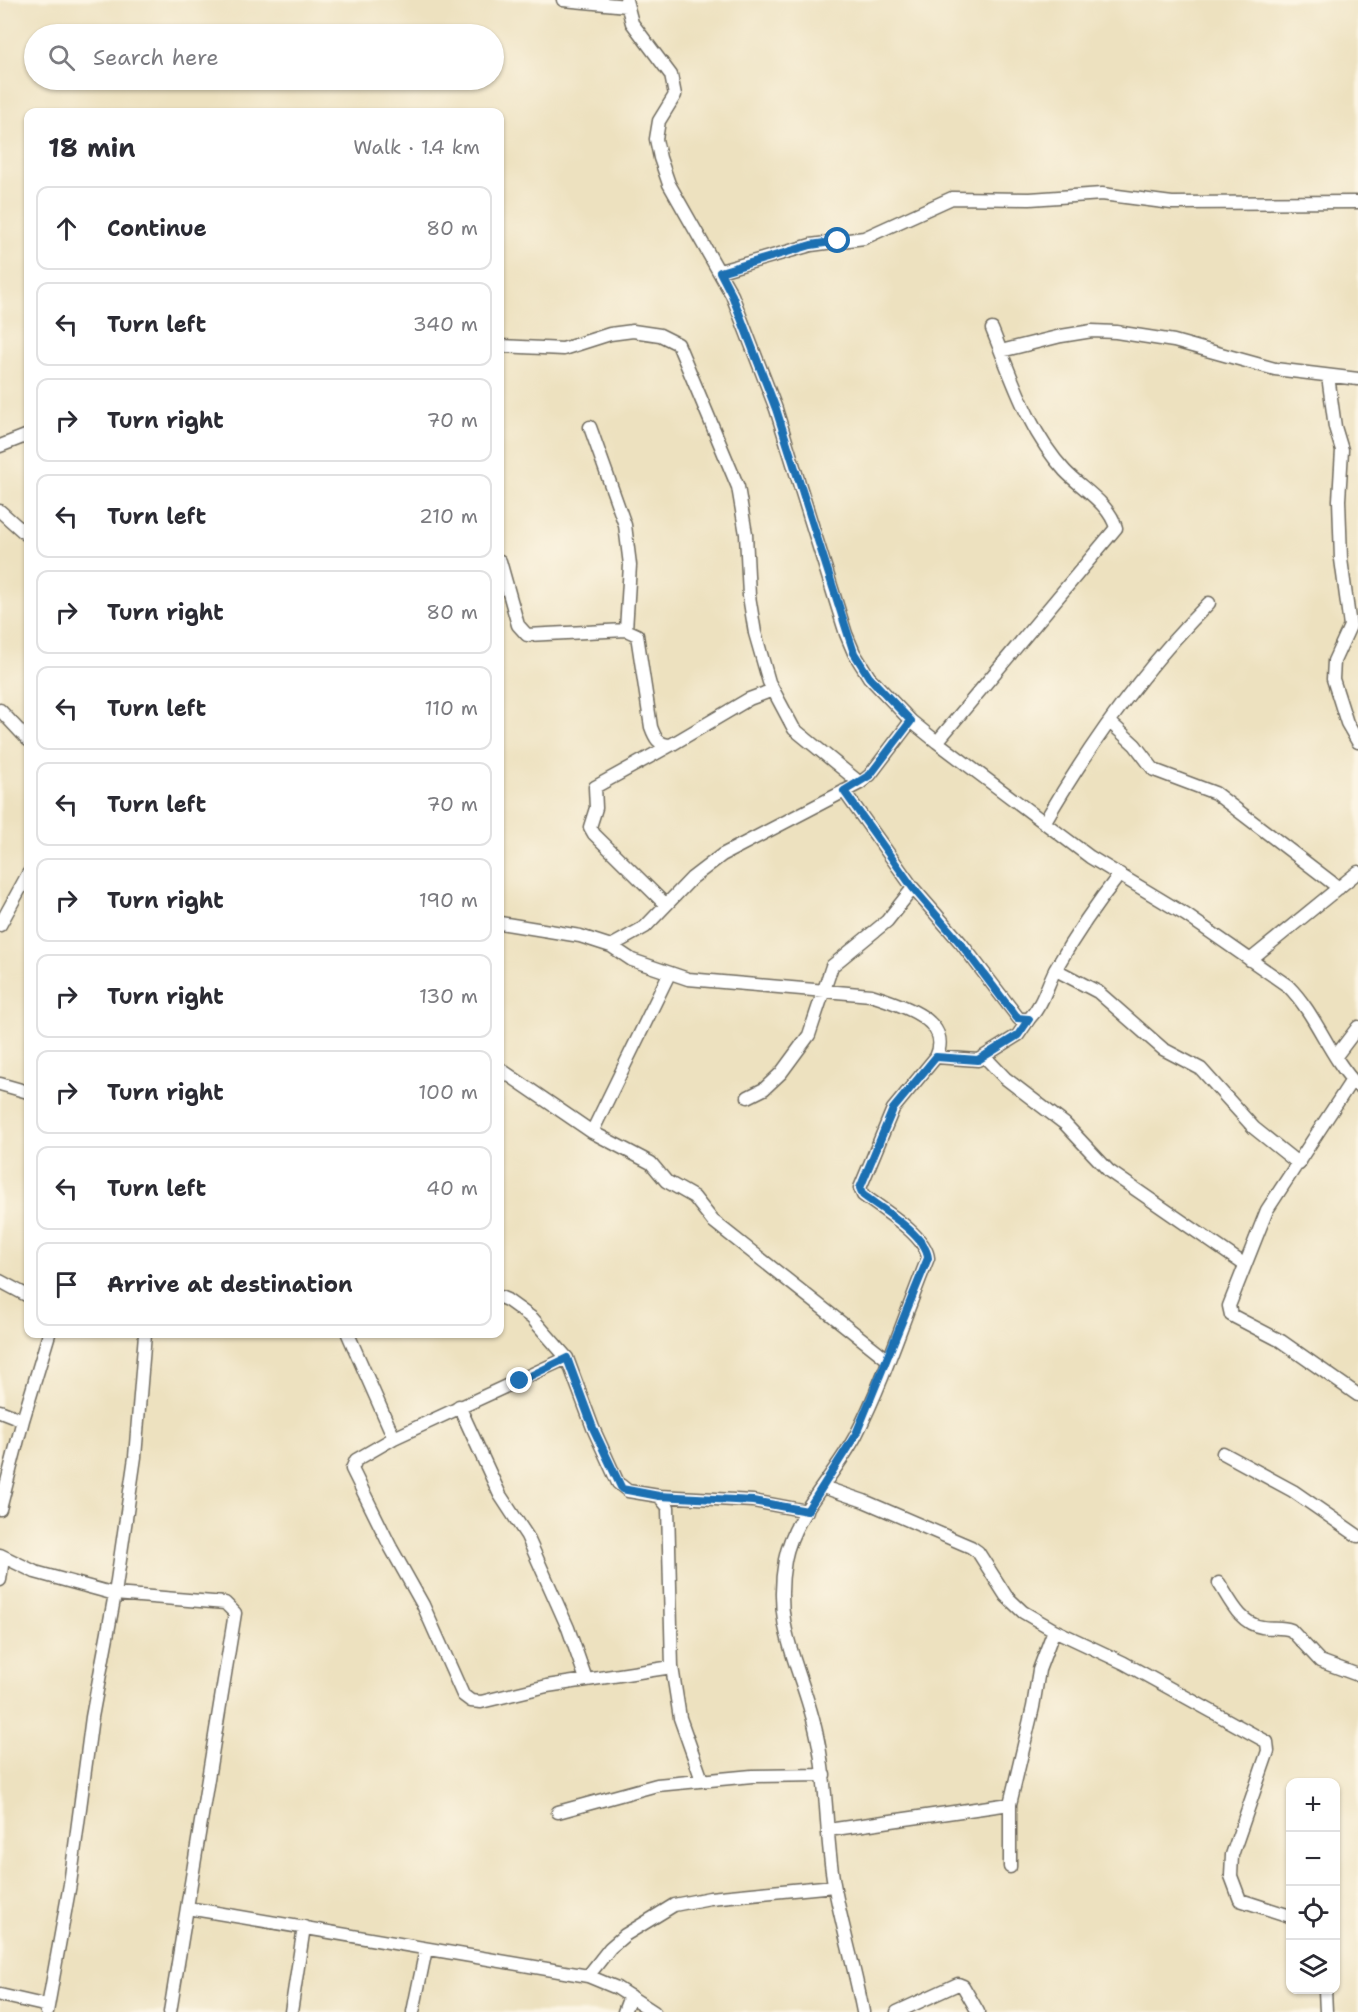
<!DOCTYPE html>
<meta charset="utf-8">
<style>
:root{--surface:#fff;--page:#f7f7f7;--text:#2b2b33;--muted:#7c7c81;--line:#e1e1e2}
body{margin:0;font-family:"Shantell Sans",sans-serif;background:var(--page);color:var(--text)}
.controls{position:absolute;right:18px;bottom:18px;display:grid;overflow:hidden;border-radius:12px;box-shadow:0 2px 4px #0004}
.controls button{width:54px;height:54px;display:grid;place-items:center;padding:0;border:0;border-bottom:2px solid var(--line);background:var(--surface);color:var(--text);font:30px sans-serif}
.stop{position:absolute;width:18px;height:18px;margin:-14px;border:4px solid #1f6fb2;border-radius:50%;background:#fff}
.stop.end{background:#1f6fb2;border-color:#fff;box-shadow:0 2px 6px #0008}
.list{margin:0;padding:0;list-style:none}
h2{display:flex;justify-content:space-between;align-items:center;height:78px;margin:0;padding:0 24px;font-size:26px}
h2 small{font-size:20px;font-weight:400;color:var(--muted)}
.list li{display:grid;grid-template-columns:39px 1fr auto;gap:18px;align-items:center;box-sizing:border-box;height:84px;margin:0 12px 12px;padding:0 12px;border:2px solid var(--line);border-radius:12px}
.list b{display:block;font-size:22px;white-space:nowrap}
.list em{font-size:20px;font-style:normal;color:var(--muted)}
.icon{flex:none;width:33px;height:33px;fill:none;stroke:currentColor;stroke-width:2;stroke-linecap:round;stroke-linejoin:round}
.map{position:relative;flex:none;width:1358px;height:2012px;overflow:hidden}
.search{position:absolute;background:var(--surface);box-shadow:0 2px 4px #0004;left:24px;top:24px;width:480px;height:66px;display:flex;align-items:center;gap:15px;box-sizing:border-box;padding:0 21px;border-radius:33px;color:var(--muted);font-size:22px}
.panel{position:absolute;background:var(--surface);box-shadow:0 2px 4px #0004;left:24px;top:108px;width:480px;height:1230px;border-radius:12px}
.map>svg:first-child{display:block}
</style>
<div class="map">
<svg width="1358" height="2012" viewBox="0 0 1358 2012">
<rect width="100%" height="100%" fill="#fcf5e5"/>
<filter id="ink" filterUnits="userSpaceOnUse"><feTurbulence type="fractalNoise" baseFrequency=".0167" numOctaves="2"/><feDisplacementMap in="SourceGraphic" scale="12" xChannelSelector="R" yChannelSelector="G"/><feConvolveMatrix kernelMatrix="1 2 1 2 8 2 1 2 1" color-interpolation-filters="sRGB"/></filter>
<filter id="wash" filterUnits="userSpaceOnUse"><feTurbulence type="fractalNoise" baseFrequency=".008" numOctaves="4" result="noise"/><feDisplacementMap in="SourceGraphic" scale="24" xChannelSelector="R" yChannelSelector="G"/><feGaussianBlur stdDeviation="1.35" result="paint"/><feColorMatrix in="noise" values="0 0 0 0 0 0 0 0 0 0 0 0 0 0 0 0 0 1.4 0 .05"/><feComposite in="paint" operator="in"/></filter>
<g filter="url(#wash)">
<rect width="100%" height="100%" fill="#ede1bf"/>
</g>
<g filter="url(#ink)">
<g fill="none" stroke-linecap="round" stroke-linejoin="round">
<g stroke="#6f6b5f" stroke-width="15">
<path id="street" d="M563,0L627,6
M626,0L632,23L671,75L675,95L659,121L656,139L660,158L669,184L732,295L776,409L846,634L854,653L869,677L911,721L937,742L1090,857L1186,915L1288,986C1317,1015 1329,1057 1358,1086
M720,271L811,245L864,238L952,198L1030,199L1102,194L1172,203L1358,202
M500,346L563,349L610,334L633,331L660,335L678,344L738,487L746,534L749,596L755,633L769,682L794,729L860,783
M1001,351L1061,336L1092,331L1116,332L1174,341L1275,369L1358,379
M1328,376L1335,427L1342,450L1339,500L1341,559L1350,626L1334,661L1333,679L1347,723L1358,742
M590,427L625,525L630,565L626,630L637,635L651,727C655,738 658,745 671,745L749,699L773,690
M0,446L28,435
M0,511L28,536
M500,561L518,625L527,635L626,630
M0,710L28,740
M1111,723L1135,745L1154,770L1215,793L1339,888
M937,742L1116,528C1110,504 1081,488 1065,471C1028,431 1012,378 992,329
M844,791L913,888L961,943L1019,1019H1029C1043,1004 1046,988 1055,970C1074,937 1096,904 1120,874
M1044,823C1090,744 1145,667 1209,603
M666,905L594,834L590,827L596,808L595,787L671,745
M500,923L580,936L611,946L632,960L688,979L871,995C899,1004 954,1020 936,1057L893,1109L860,1188L863,1195C880,1208 926,1235 928,1258C904,1317 885,1378 856,1435C835,1476 794,1513 785,1560C772,1633 803,1668 817,1736C828,1785 825,1835 834,1884C842,1927 855,1969 863,2012
M0,925L28,874
M611,946L645,927L692,878L722,855L860,783L870,775L911,721
M1250,960L1358,872
M1056,970L1098,992L1163,1049L1201,1069L1254,1128L1299,1164
M1336,1056L1358,1027
M936,1057L978,1060L1018,1035L1029,1019
M985,1057L1005,1078L1065,1124L1109,1171L1245,1265
M500,1069L592,1132L651,1163L666,1181L694,1197L713,1221L887,1359
M1352,1080L1267,1210L1229,1306L1231,1315L1281,1341L1358,1395
M0,1084L28,1092
M748,1097L764,1089L781,1073L809,1035L832,966L887,921L913,888
M592,1132L669,974
M0,1281L28,1296
M500,1297L507,1300L532,1318L567,1358L593,1428L618,1483L628,1491L659,1496L668,1507L672,1667L680,1718L702,1780
M348,1334L394,1438
M567,1358L394,1438L356,1460L352,1469L391,1548L423,1605L463,1695L471,1701L481,1702L547,1686L672,1667
M459,1406L500,1495L527,1536L568,1628L586,1679
M0,1411L23,1420
M1223,1453L1293,1491L1358,1536
M823,1487L864,1501L971,1547L978,1552L1006,1596L1023,1612L1054,1630L1124,1663L1267,1742L1268,1751L1232,1855L1231,1876L1240,1900L1290,1916
M659,1496L753,1501L807,1511
M0,1509L23,1420L49,1334
M0,1555L35,1572L115,1594L225,1603L235,1613L170,2012
M0,1580L3,1558
M1219,1583C1230,1600 1240,1624 1262,1627C1272,1629 1281,1626 1291,1630L1320,1661L1358,1675
M558,1812L657,1785L752,1776L824,1775
M828,1830L1010,1804
M1010,1867V1804L1033,1707L1039,1670L1054,1630
M188,1908L588,1976L617,1988L654,2012
M588,1976L610,1948L625,1935L674,1905L710,1898L834,1886
M1325,1990L1326,2012
M0,1995L48,2006
M47,2012L70,1884L92,1717L115,1594L135,1457L145,1334
M291,2012L304,1927
M413,2012L426,1949
M624,2012L630,1996
M897,2012L958,1984L963,1986L978,2012"/>
</g>
<use href="#street" stroke="#fff" stroke-width="12"/>
</g>
</g>
<g fill="none" stroke-linecap="round" stroke-linejoin="round" filter="url(#ink)">
<path stroke="#1f6fb2" stroke-width="8" d="M520,1381L567,1358L593,1428L622,1489L659,1496L753,1501L807,1511L856,1434L928,1258C926,1235 880,1208 863,1195L860,1188L893,1109L936,1057L978,1060L1018,1035L1029,1019L1017,1018L961,944L913,888L844,791L870,775L911,721L869,677L854,653L776,409L732,295L720,272L811,245L838,241"/>
</g>
</svg>
<div class="controls">
<button>+</button>
<button>−</button>
<button><svg class="icon" aria-label="locate" viewBox="0 0 24 24"><circle cx="12" cy="12" r="6"/><path d="M12 2v4M12 18v4M2 12h4M18 12h4"/></svg></button>
<button><svg class="icon" aria-label="layers" viewBox="0 0 24 24"><path d="M12 4l9 5-9 5-9-5zM3 14l9 5 9-5"/></svg></button>
</div>
<div class="stop" style="left:838px;top:241px"></div>
<div class="stop end" style="left:520px;top:1381px"></div>
<div class="search"><svg class="icon" aria-label="search" viewBox="0 0 24 24"><circle cx="10" cy="10" r="6"/><path d="M15 15l6 6"/></svg>Search here</div>
<section class="panel">
<h2>18 min<small>Walk · 1.4 km</small></h2>
<ul class="list">
<li><svg class="icon" aria-label="ahead" viewBox="0 0 24 24"><path d="M12 20V5M6 11l6-6 6 6"/></svg><div><b>Continue</b></div><em>80 m</em></li>
<li><svg class="icon" aria-label="left" viewBox="0 0 24 24"><path d="M17 20v-9H6M10 6l-5 5 5 5"/></svg><div><b>Turn left</b></div><em>340 m</em></li>
<li><svg class="icon" aria-label="right" viewBox="0 0 24 24"><path d="M7 20v-9h11M14 6l5 5-5 5"/></svg><div><b>Turn right</b></div><em>70 m</em></li>
<li><svg class="icon" aria-label="left" viewBox="0 0 24 24"><path d="M17 20v-9H6M10 6l-5 5 5 5"/></svg><div><b>Turn left</b></div><em>210 m</em></li>
<li><svg class="icon" aria-label="right" viewBox="0 0 24 24"><path d="M7 20v-9h11M14 6l5 5-5 5"/></svg><div><b>Turn right</b></div><em>80 m</em></li>
<li><svg class="icon" aria-label="left" viewBox="0 0 24 24"><path d="M17 20v-9H6M10 6l-5 5 5 5"/></svg><div><b>Turn left</b></div><em>110 m</em></li>
<li><svg class="icon" aria-label="left" viewBox="0 0 24 24"><path d="M17 20v-9H6M10 6l-5 5 5 5"/></svg><div><b>Turn left</b></div><em>70 m</em></li>
<li><svg class="icon" aria-label="right" viewBox="0 0 24 24"><path d="M7 20v-9h11M14 6l5 5-5 5"/></svg><div><b>Turn right</b></div><em>190 m</em></li>
<li><svg class="icon" aria-label="right" viewBox="0 0 24 24"><path d="M7 20v-9h11M14 6l5 5-5 5"/></svg><div><b>Turn right</b></div><em>130 m</em></li>
<li><svg class="icon" aria-label="right" viewBox="0 0 24 24"><path d="M7 20v-9h11M14 6l5 5-5 5"/></svg><div><b>Turn right</b></div><em>100 m</em></li>
<li><svg class="icon" aria-label="left" viewBox="0 0 24 24"><path d="M17 20v-9H6M10 6l-5 5 5 5"/></svg><div><b>Turn left</b></div><em>40 m</em></li>
<li><svg class="icon" aria-label="arrive" viewBox="0 0 24 24"><path d="M6 21V4h12l-3 4 3 4H6"/></svg><div><b>Arrive at destination</b></div></li>
</ul>
</section>
</div>
